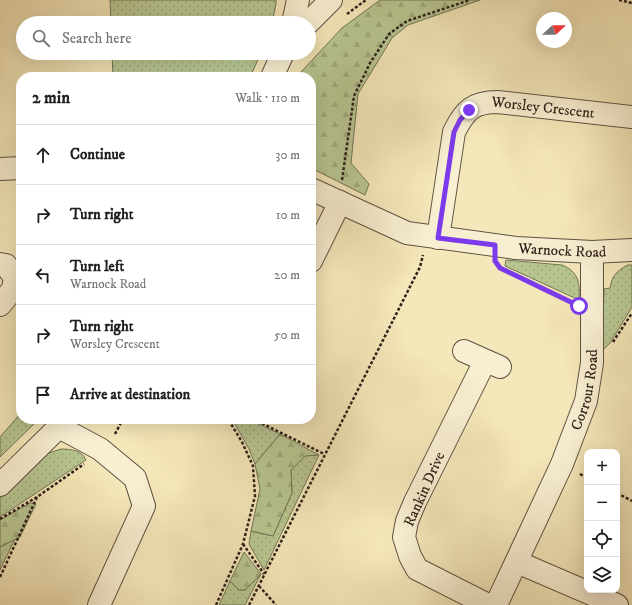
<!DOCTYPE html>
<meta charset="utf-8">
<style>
:root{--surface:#fff;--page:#f2f2f2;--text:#202124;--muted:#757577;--line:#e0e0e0}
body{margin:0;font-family:"IM FELL DW Pica",serif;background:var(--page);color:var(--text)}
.controls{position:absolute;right:12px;bottom:12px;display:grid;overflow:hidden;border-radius:8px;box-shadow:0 4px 16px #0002}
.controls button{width:36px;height:36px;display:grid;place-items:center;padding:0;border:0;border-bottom:1px solid var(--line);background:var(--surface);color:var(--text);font:20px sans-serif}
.compass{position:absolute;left:536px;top:12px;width:36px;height:36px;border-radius:50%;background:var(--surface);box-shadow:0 4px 16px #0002;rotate:68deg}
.stop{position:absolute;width:12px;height:12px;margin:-9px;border:3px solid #7c3aed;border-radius:50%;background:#fff}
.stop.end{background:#7c3aed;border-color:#fff;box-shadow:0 1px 4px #0008}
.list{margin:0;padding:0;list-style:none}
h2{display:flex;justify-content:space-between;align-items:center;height:52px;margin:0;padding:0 16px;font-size:17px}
h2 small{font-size:13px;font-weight:400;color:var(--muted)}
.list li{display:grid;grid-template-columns:26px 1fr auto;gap:12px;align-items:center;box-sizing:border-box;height:60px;padding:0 16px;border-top:1px solid var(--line)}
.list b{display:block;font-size:15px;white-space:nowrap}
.list p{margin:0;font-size:13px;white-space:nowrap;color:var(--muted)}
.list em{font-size:13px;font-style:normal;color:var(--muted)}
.icon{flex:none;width:22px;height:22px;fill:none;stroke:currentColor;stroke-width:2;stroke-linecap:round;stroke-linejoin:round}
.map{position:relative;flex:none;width:632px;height:605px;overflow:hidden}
.search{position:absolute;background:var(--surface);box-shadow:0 4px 16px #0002;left:16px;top:16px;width:300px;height:44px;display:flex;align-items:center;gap:10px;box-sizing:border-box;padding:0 14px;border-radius:22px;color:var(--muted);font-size:15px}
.panel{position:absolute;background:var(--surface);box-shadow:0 4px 16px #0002;left:16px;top:72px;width:300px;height:352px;border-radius:16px}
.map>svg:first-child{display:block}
</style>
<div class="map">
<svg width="632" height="605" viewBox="0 0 632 605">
<defs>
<pattern id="grass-dots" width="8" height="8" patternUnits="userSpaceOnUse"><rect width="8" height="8" fill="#b8c692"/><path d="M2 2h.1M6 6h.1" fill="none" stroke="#9eaa7d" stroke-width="1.8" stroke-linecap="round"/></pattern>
<pattern id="forest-firs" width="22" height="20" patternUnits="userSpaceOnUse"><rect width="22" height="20" fill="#b8c692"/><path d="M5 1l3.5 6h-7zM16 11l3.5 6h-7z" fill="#9eaa7d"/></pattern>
</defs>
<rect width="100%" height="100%" fill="#f4e7b9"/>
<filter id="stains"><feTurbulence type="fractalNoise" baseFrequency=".005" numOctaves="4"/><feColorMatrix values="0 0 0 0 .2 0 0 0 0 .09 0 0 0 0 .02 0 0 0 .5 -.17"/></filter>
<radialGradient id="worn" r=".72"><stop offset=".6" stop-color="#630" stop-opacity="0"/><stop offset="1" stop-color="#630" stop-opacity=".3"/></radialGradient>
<path fill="url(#grass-dots)" stroke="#727456" d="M110,0H276V4L272,23H111Z
M112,53H261L250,77H113Z
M506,260L562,265C579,272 580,283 579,300L505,266Z
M628,265H632V307L610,343L602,351L604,289L610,288C612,276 616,271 628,265Z
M21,413V419H39L0,457V437Z
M232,419H248L280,434L255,464L249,449Z
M61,449C70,449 82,450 86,460L0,517V497L20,481L49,453Z
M305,455H319L264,570L249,544L251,531L273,536L292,493L291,470Z
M15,539L0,570V547Z
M261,574L245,605H219L230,581L239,590H245Z"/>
<path fill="url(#forest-firs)" stroke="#727456" d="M380,0H480L408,25L392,38L358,94L351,163L369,184L365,195L311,168V77H298L301,72L342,28Z
M280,434L319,455L305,456L291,470L292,493L273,536L251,531L260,489L255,464Z
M30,503L36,504L20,537L0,547V520Z
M244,552L261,574L245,590H239L230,581Z"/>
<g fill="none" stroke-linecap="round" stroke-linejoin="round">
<g stroke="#5f5242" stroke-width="24">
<g id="minor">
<path d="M293,23L298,0"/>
<path d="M308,23L331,0"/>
<path d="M272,77L283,53"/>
<path d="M0,169L21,168"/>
<path id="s1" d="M311,189L407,233L516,248L592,252L632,250"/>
<path id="s2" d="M438,238L454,132C465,110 473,102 498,102L632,117"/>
<path d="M311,261L340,202"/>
<path d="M0,264L6,265L15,278L13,289L0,305"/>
<path d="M464,351L500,367"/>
<path d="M485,361L415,502L407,521L404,537L410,556L417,569L488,605"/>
<path d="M59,427L100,449L135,478L144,506L99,605"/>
<path d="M0,485L67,419"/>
<path d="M517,562L617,605"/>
<path id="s3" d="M496,605L562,464L586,401L592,363V252"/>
</g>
</g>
<path stroke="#2d211a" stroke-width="2.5" stroke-dasharray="3 2" stroke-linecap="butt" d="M619,0L632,3
M347,14L366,0
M342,180L354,96L370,63L389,34L407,21L470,0
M500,268L571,302
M613,342L632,313
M253,419L324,454
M115,434L123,419
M580,474L587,478
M617,493L632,501
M0,519L37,497L84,464
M243,544L264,574
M0,577L37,497
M259,586L276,605
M216,605L243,544L255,496L253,466L242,442L228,419
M249,605L420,267L423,255"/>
<use href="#minor" stroke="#f8efd2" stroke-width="22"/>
</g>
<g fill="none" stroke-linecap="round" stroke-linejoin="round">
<path stroke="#7c3aed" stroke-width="5" d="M469,110L460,120L454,132L438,238L495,245V261L500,268L579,306"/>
</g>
<g text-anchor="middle" stroke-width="3" stroke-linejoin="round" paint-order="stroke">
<g font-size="15" fill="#2d211a" stroke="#f8efd2">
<text dy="5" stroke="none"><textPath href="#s2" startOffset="210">Worsley Crescent</textPath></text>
<text dy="5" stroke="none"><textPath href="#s1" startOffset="262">Warnock Road</textPath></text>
<text dy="5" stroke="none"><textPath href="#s3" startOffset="234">Corrour Road</textPath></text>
<text transform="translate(424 489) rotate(-66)" y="5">Rankin Drive</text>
</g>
</g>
<rect width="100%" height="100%" filter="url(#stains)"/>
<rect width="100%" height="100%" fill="url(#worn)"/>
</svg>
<div class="controls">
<button>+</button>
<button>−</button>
<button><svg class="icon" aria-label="locate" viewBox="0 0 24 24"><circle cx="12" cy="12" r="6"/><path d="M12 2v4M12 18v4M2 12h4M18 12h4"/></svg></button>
<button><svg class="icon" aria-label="layers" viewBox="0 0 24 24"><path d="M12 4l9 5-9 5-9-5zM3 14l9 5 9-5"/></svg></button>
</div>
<svg class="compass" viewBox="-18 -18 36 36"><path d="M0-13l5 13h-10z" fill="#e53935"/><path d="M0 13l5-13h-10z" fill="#757577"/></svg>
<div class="stop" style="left:579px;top:306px"></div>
<div class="stop end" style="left:469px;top:110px"></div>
<div class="search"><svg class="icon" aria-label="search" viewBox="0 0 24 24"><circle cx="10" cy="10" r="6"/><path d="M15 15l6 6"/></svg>Search here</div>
<section class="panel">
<h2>2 min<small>Walk · 110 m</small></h2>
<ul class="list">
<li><svg class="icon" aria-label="ahead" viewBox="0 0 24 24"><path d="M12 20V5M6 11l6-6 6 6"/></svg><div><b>Continue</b></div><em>30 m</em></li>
<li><svg class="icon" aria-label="right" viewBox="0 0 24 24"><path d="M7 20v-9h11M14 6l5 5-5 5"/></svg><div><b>Turn right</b></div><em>10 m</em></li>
<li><svg class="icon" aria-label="left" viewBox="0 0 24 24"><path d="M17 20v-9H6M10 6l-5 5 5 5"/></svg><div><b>Turn left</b><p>Warnock Road</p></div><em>20 m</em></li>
<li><svg class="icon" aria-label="right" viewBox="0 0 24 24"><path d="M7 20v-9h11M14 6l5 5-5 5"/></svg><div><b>Turn right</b><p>Worsley Crescent</p></div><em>50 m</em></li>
<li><svg class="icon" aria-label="arrive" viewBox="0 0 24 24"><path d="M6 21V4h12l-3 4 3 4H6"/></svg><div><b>Arrive at destination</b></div></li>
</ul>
</section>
</div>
